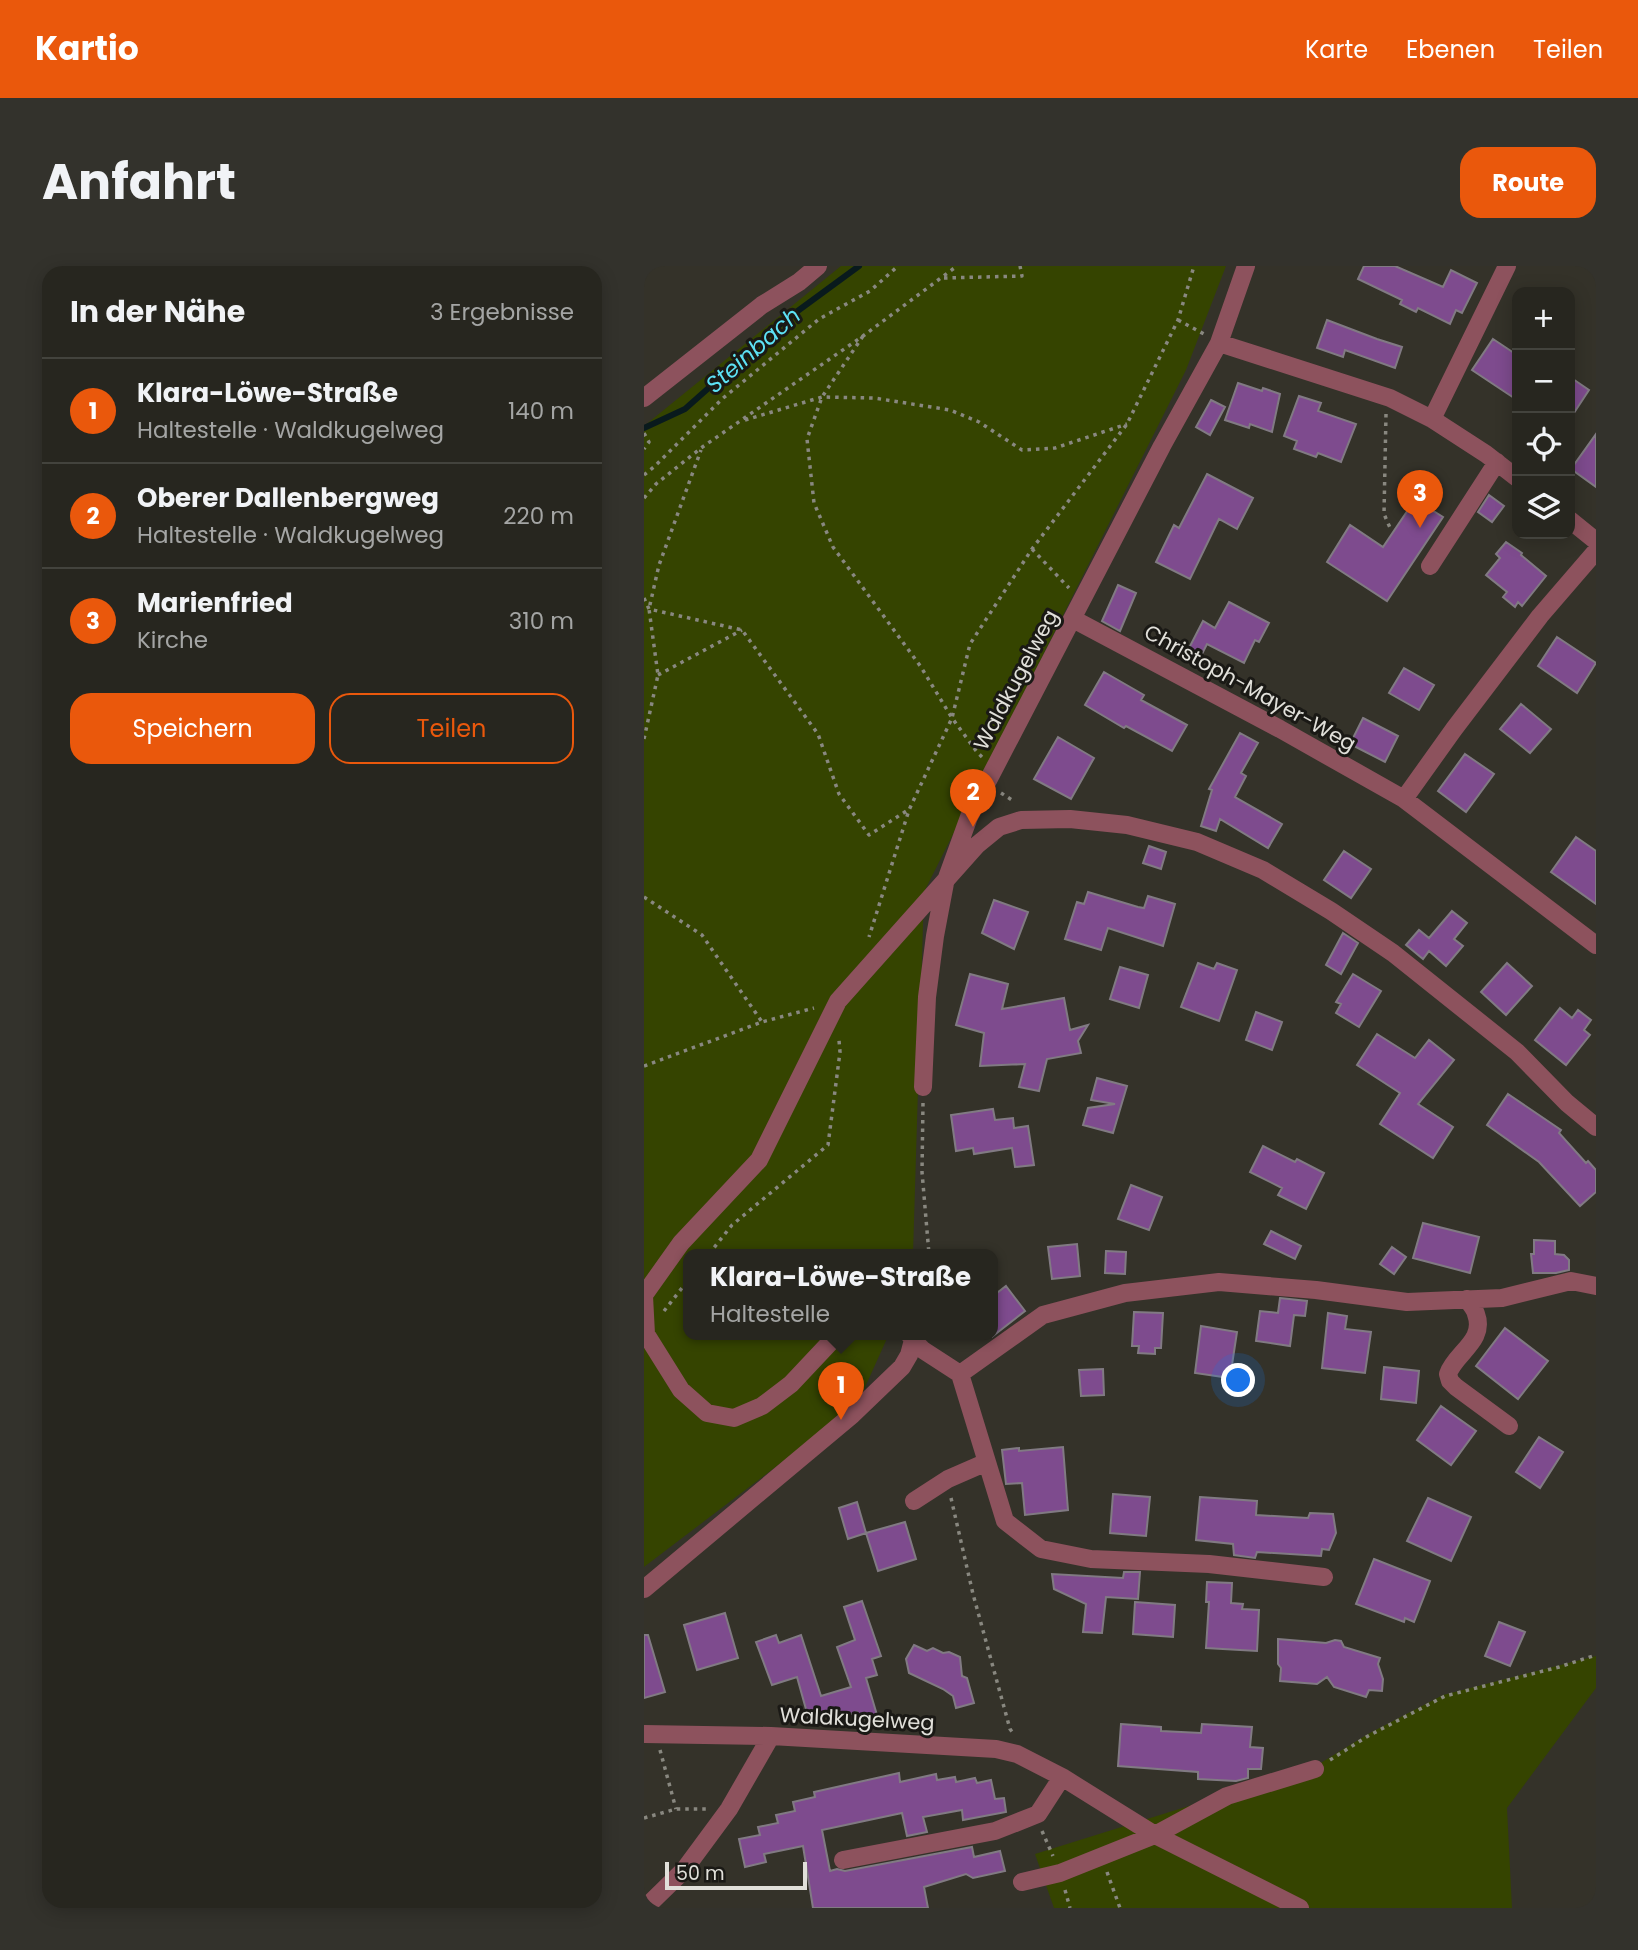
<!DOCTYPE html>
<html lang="de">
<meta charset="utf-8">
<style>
:root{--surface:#27261f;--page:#33322c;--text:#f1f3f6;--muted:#a4a5a4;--line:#43433d;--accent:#ea580c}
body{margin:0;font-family:Poppins,sans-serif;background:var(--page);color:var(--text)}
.controls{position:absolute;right:21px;top:21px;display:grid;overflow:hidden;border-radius:14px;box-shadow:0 4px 18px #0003}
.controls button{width:63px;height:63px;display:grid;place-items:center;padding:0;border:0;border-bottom:2px solid var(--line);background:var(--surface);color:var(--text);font:35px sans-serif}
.scale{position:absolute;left:21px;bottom:18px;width:142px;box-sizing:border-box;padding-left:7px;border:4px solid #e1e0da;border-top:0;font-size:19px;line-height:24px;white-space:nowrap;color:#e1e0da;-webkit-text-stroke:5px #1a1915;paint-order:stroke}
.you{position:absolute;left:595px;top:1115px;width:24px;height:24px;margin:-18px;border:5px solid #fff;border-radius:50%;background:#1a73e8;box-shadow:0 0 0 10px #1a73e833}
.badge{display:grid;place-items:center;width:46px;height:46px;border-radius:50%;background:var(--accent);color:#fff;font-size:23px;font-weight:700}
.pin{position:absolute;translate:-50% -58px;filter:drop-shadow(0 2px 4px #0008)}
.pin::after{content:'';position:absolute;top:37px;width:24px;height:21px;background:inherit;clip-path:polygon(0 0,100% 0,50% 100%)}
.popup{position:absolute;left:39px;top:983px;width:315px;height:91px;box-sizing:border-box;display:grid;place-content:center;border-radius:14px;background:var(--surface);filter:drop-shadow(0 2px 5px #0005);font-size:23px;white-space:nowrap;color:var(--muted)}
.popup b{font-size:26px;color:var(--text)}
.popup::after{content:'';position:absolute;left:50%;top:100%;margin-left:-14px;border:14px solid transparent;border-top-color:var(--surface)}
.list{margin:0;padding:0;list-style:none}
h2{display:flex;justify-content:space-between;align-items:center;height:91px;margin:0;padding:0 28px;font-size:30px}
h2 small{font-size:23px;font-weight:400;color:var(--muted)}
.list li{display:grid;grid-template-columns:46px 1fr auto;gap:21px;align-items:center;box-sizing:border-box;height:105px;padding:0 28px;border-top:2px solid var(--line)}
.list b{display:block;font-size:26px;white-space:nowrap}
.list p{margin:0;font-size:23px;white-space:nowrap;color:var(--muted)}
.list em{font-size:23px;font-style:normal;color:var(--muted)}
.actions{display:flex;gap:14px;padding:21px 28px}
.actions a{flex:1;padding:16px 0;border:2px solid var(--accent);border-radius:21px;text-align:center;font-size:24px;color:var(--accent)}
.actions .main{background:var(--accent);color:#fff}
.icon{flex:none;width:38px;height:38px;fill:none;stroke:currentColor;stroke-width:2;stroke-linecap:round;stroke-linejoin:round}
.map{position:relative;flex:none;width:952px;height:1642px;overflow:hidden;border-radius:21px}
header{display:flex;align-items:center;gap:42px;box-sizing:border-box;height:98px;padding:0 35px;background:var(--accent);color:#fff}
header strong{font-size:33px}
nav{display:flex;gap:38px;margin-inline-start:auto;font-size:24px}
.intro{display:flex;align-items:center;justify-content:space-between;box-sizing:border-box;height:168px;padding:0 42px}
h1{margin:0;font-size:49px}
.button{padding:18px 32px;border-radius:21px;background:var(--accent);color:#fff;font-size:24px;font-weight:700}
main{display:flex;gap:42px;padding:0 42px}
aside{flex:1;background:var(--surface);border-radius:21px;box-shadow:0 4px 18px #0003}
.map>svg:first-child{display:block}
</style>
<header>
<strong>Kartio</strong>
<nav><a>Karte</a><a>Ebenen</a><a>Teilen</a></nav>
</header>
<div class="intro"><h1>Anfahrt</h1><a class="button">Route</a></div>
<main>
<aside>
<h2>In der Nähe<small>3 Ergebnisse</small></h2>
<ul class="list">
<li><span class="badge">1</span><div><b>Klara-Löwe-Straße</b><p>Haltestelle · Waldkugelweg</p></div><em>140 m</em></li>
<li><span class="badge">2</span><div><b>Oberer Dallenbergweg</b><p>Haltestelle · Waldkugelweg</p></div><em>220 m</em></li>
<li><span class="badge">3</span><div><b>Marienfried</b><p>Kirche</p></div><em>310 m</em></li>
</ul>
<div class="actions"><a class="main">Speichern</a><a>Teilen</a></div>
</aside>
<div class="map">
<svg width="952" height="1642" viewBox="0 0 952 1642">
<rect width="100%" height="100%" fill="#343229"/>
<path fill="#354400" d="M197,0H582L542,104L280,626L269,988H45V1068H245L213,1139L0,1301V160Z
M952,1390V1422L863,1542L868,1642H410L391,1588L670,1501L724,1468L799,1429Z"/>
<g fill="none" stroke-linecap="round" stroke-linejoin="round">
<path stroke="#091a1d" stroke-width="6" d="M0,162L41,143L140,55L215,0"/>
</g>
<path fill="#7e4b8e" stroke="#817a83" stroke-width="2" d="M720,0H751L799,21L807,4L833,17L818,47L812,44L806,58L774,42L772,46L756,38L758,34L714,13Z
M683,54L733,73L758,81L751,102L701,84L699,91L673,82Z
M849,73L873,89V134L828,104Z
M926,111L945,124L926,153Z
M594,117L618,125L619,122L636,128L628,166L606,158L605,162L581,154Z
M655,130L677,137L674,145L712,158L697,196L674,187L672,191L650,183L653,175L640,170Z
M567,134L581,141L566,169L552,161Z
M952,168V221L927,203Z
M563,208L609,232L593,263L575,253L546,313L512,296L530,259L535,262Z
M845,229L860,240L848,256L834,246Z
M775,236L799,251L743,335L683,296L706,259L739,281L768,238L772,241Z
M862,276L878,287L877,289L902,310L878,340L874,336L871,341L859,331L863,326L842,309L856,292L852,288Z
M474,319L492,327L476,365L458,355Z
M585,336L625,357L615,376L611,374L600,397L563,378L557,390L544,384L559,355L571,362Z
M913,371L952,397L933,427L894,400Z
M760,402L790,419L775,444L745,427Z
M460,406L500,429L497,434L543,459L528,485L482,460L480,462L441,439Z
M877,438L907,463L886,487L856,463Z
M719,452L754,470L741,496L706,478Z
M596,467L614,477L597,507L602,510L591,531L638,558L624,582L576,553L572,565L557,560L568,524L565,523Z
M414,471L450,492L427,533L390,513Z
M821,488L850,508L822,546L794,525Z
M932,571L952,585V638L907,606Z
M505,580L522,586L517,603L499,597Z
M700,585L727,603L707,632L680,614Z
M444,626L494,641L500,642L504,630L531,638L519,680L464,662L457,684L421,673L433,636L440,638Z
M350,634L384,646L370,683L338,667Z
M808,645L823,657L810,673L819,680L802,700L785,685L779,693L762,679L775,664L785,672Z
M699,667L714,677L697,708L682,699Z
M554,697L570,703L573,697L593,704L575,755L537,741Z
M863,697L888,720L862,749L837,726Z
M476,701L504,709L495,742L466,733Z
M326,708L364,718L358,743L420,732L426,764L444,759L434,775L437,787L403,793L395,825L375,821L381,798L336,800L340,767L312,759Z
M709,708L737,725L715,761L692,747L697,738L692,736Z
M916,742L928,752L934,744L947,754L940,764L946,769L922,799L891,774Z
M612,746L638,756L628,784L602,774Z
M733,768L771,792L785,774L810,794L774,838L809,861L789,892L736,858L756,827L713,799Z
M453,812L483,820L469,867L439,859L444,842L471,838L447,834Z
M864,828L917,864L915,867L942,897L944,895L952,904V926L936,940L895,896L843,859Z
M349,843L351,854L369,852L370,862L384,860L390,899L371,901L368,882L330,888L329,882L312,885L307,849Z
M619,880L651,896L653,893L680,907L662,943L634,929L638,922L606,906Z
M487,919L518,931L505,964L474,953Z
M779,957L835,971L826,1007L769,992Z
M627,965L657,980L651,993L620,978Z
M890,974L911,975V988L920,989L925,994V1004L912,1007H889L887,988H890Z
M433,978L436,1010L408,1013L404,981Z
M748,981L762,991L750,1008L736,998Z
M462,985L482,986L481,1008L461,1007Z
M362,1020L381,1045L349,1070V1030Z
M636,1032L663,1035L661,1050L650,1049L646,1080L612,1075L616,1045L634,1047Z
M490,1046L519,1047L517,1082H511V1088L494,1087L495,1080H488Z
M684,1047L703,1050L701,1063L727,1066L721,1107L678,1102Z
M557,1060L593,1066L586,1112L551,1107Z
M861,1062L904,1095L874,1133L832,1100Z
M740,1101L775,1105L772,1137L737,1133Z
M459,1103L460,1129L437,1130L435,1104Z
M797,1140L832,1165L807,1199L773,1174Z
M895,1171L919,1186L896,1222L872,1206Z
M419,1181L424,1244L381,1249L378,1217L362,1218L358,1184L375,1182V1185Z
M469,1228L506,1231L502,1270L466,1267Z
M556,1231L613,1235L612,1249L664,1252L666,1247L689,1248L692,1267L685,1284L678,1283L677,1290L613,1286L611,1292L590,1289L589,1278L552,1274Z
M784,1232L827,1251L807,1295L763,1275Z
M213,1236L222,1267L204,1273L195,1242Z
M261,1256L272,1293L234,1305L222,1267Z
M730,1293L786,1315L770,1356L761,1352L760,1356L712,1338Z
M480,1306H496L494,1333L462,1331L458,1367L439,1366L442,1338L410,1323L408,1308L479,1312Z
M563,1316L588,1317L587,1337L599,1338L598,1343L615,1344L613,1385L562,1382L565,1336H562Z
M218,1335L237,1390L228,1393L233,1409L222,1412L233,1449L215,1454L213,1446L194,1452L192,1447L165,1454L153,1411L128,1419L112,1376L132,1369L135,1377L157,1369L177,1430L207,1421L193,1381L211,1374L200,1341Z
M491,1336L531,1339L529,1371L489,1368Z
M81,1347L94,1392L53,1404L40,1359Z
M855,1356L881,1366L866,1400L841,1390Z
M0,1369H4L21,1426L0,1432Z
M634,1373L682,1377L691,1374L697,1375L700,1381L736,1392L734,1398L739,1413L738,1425L725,1424L722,1431L690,1421L683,1411L673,1418L636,1415L637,1402L634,1398Z
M270,1379L283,1385L289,1382L299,1387L305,1386L316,1391L318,1410L323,1412L330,1437L312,1442L309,1430L299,1423L265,1407L262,1393Z
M477,1458L517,1461V1465L557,1467L558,1458L608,1461L606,1481L619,1482L617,1503H604V1512L592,1515L554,1513V1506L474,1500Z
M255,1507L256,1516L292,1508L293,1514L311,1511L312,1516L331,1512L333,1517L347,1514L351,1533L360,1532L362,1546L319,1554L318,1544L279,1551L283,1566L263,1570L258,1547L178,1564L186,1605L193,1603L201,1605L328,1581L330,1591L356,1585L361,1605L329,1612L322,1608L280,1621L284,1642H169L159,1580L120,1588L122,1596L101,1601L95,1573L116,1569L114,1561L134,1557L132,1549L151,1545L149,1536L171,1531L170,1526Z"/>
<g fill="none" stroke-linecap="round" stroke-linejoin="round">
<path stroke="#898880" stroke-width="3.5" stroke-dasharray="3.5 5" stroke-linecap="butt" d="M300,12L378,10L376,0
M534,54L560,68
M219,70L178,131L163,173L170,237L189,281L277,401L308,452L265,544L225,671
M742,148L740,248L747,264
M101,154L178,131L230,132L306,144L335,156L378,184L411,182L483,158
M0,167L5,176L0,183
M0,209L11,200L78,133L175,53L226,25L254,0
M0,232L12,218L57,182L219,70L313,0
M388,283L425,322
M0,332L5,343L98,364L174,468L195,528L225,569L264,544
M14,409L98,364
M0,473L14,409L5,343L15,299L57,184
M338,491L333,486L308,452L326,378L388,283L483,158L534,54L550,0
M357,527L371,536
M0,631L58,669L118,756
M0,800L118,756L170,742
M279,837L278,906L285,988
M65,988L88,959L184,879L196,786L195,774
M20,1045L45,1013
M307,1232L329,1328L366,1463L369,1467
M16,1484L32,1543
M686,1494L724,1470L801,1430L915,1401L952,1389
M0,1552L32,1543H65
M398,1565L409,1590
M463,1606L476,1642
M421,1624L426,1642"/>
<path stroke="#8d525d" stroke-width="18" d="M575,77L746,132L788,153L842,188L873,212
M0,132L118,39L155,16L174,0
M788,153L863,0
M926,254L952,275
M786,300L853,196
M429,353L636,463L760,533L952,679
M760,533L810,463L896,350L952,285
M279,821L283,731L291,670L301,617L325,551L518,180L575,77L602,0
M0,1029L37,977L115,894L194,735L333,579L355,561L377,554L426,553L483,559L553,576L619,604L687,645L749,687L873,786L923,837L952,861
M0,1030L2,1068L37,1124L63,1147L90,1152L118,1140L147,1118L194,1068
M823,1033C826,1038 831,1043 832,1048C842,1075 811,1087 804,1108L806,1115L812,1121L865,1160
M269,1074L279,1084L316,1108L361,1255L397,1283L447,1293L565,1298L680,1311
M316,1108L399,1049L481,1027L575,1016L672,1024L763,1036L858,1032L927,1015L952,1020
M270,1235L304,1213L343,1196
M0,1323L208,1149L258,1101L265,1089L269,1074L265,1068
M0,1468L127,1470L352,1483L373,1488L418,1511L511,1569L656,1642
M199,1594L351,1565L394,1548L418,1511
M378,1616L416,1607L511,1569L583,1530L671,1503
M1,1642L40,1604L85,1543L127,1470"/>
</g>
<g text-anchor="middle" stroke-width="6" stroke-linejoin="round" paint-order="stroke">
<g font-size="21" fill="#e1e0da" stroke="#1a1915">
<text transform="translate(372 414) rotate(-62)" y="7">Waldkugelweg</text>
<text transform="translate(606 422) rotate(29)" y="7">Christoph-Mayer-Weg</text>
<text transform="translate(213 1453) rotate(3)" y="7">Waldkugelweg</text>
</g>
<g font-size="23" font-style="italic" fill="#5de2f5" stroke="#1a1915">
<text transform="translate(109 84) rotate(-41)" y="8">Steinbach</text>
</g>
</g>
</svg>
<div class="controls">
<button>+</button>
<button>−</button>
<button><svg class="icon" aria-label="locate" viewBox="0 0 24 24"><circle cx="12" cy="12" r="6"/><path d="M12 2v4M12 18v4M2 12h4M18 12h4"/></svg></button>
<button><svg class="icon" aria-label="layers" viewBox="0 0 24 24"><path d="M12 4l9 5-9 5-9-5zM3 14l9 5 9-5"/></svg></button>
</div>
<div class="scale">50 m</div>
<div class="you"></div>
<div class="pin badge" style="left:197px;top:1154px">1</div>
<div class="popup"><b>Klara-Löwe-Straße</b>Haltestelle</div>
<div class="pin badge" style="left:329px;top:561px">2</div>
<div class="pin badge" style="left:776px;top:262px">3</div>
</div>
</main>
